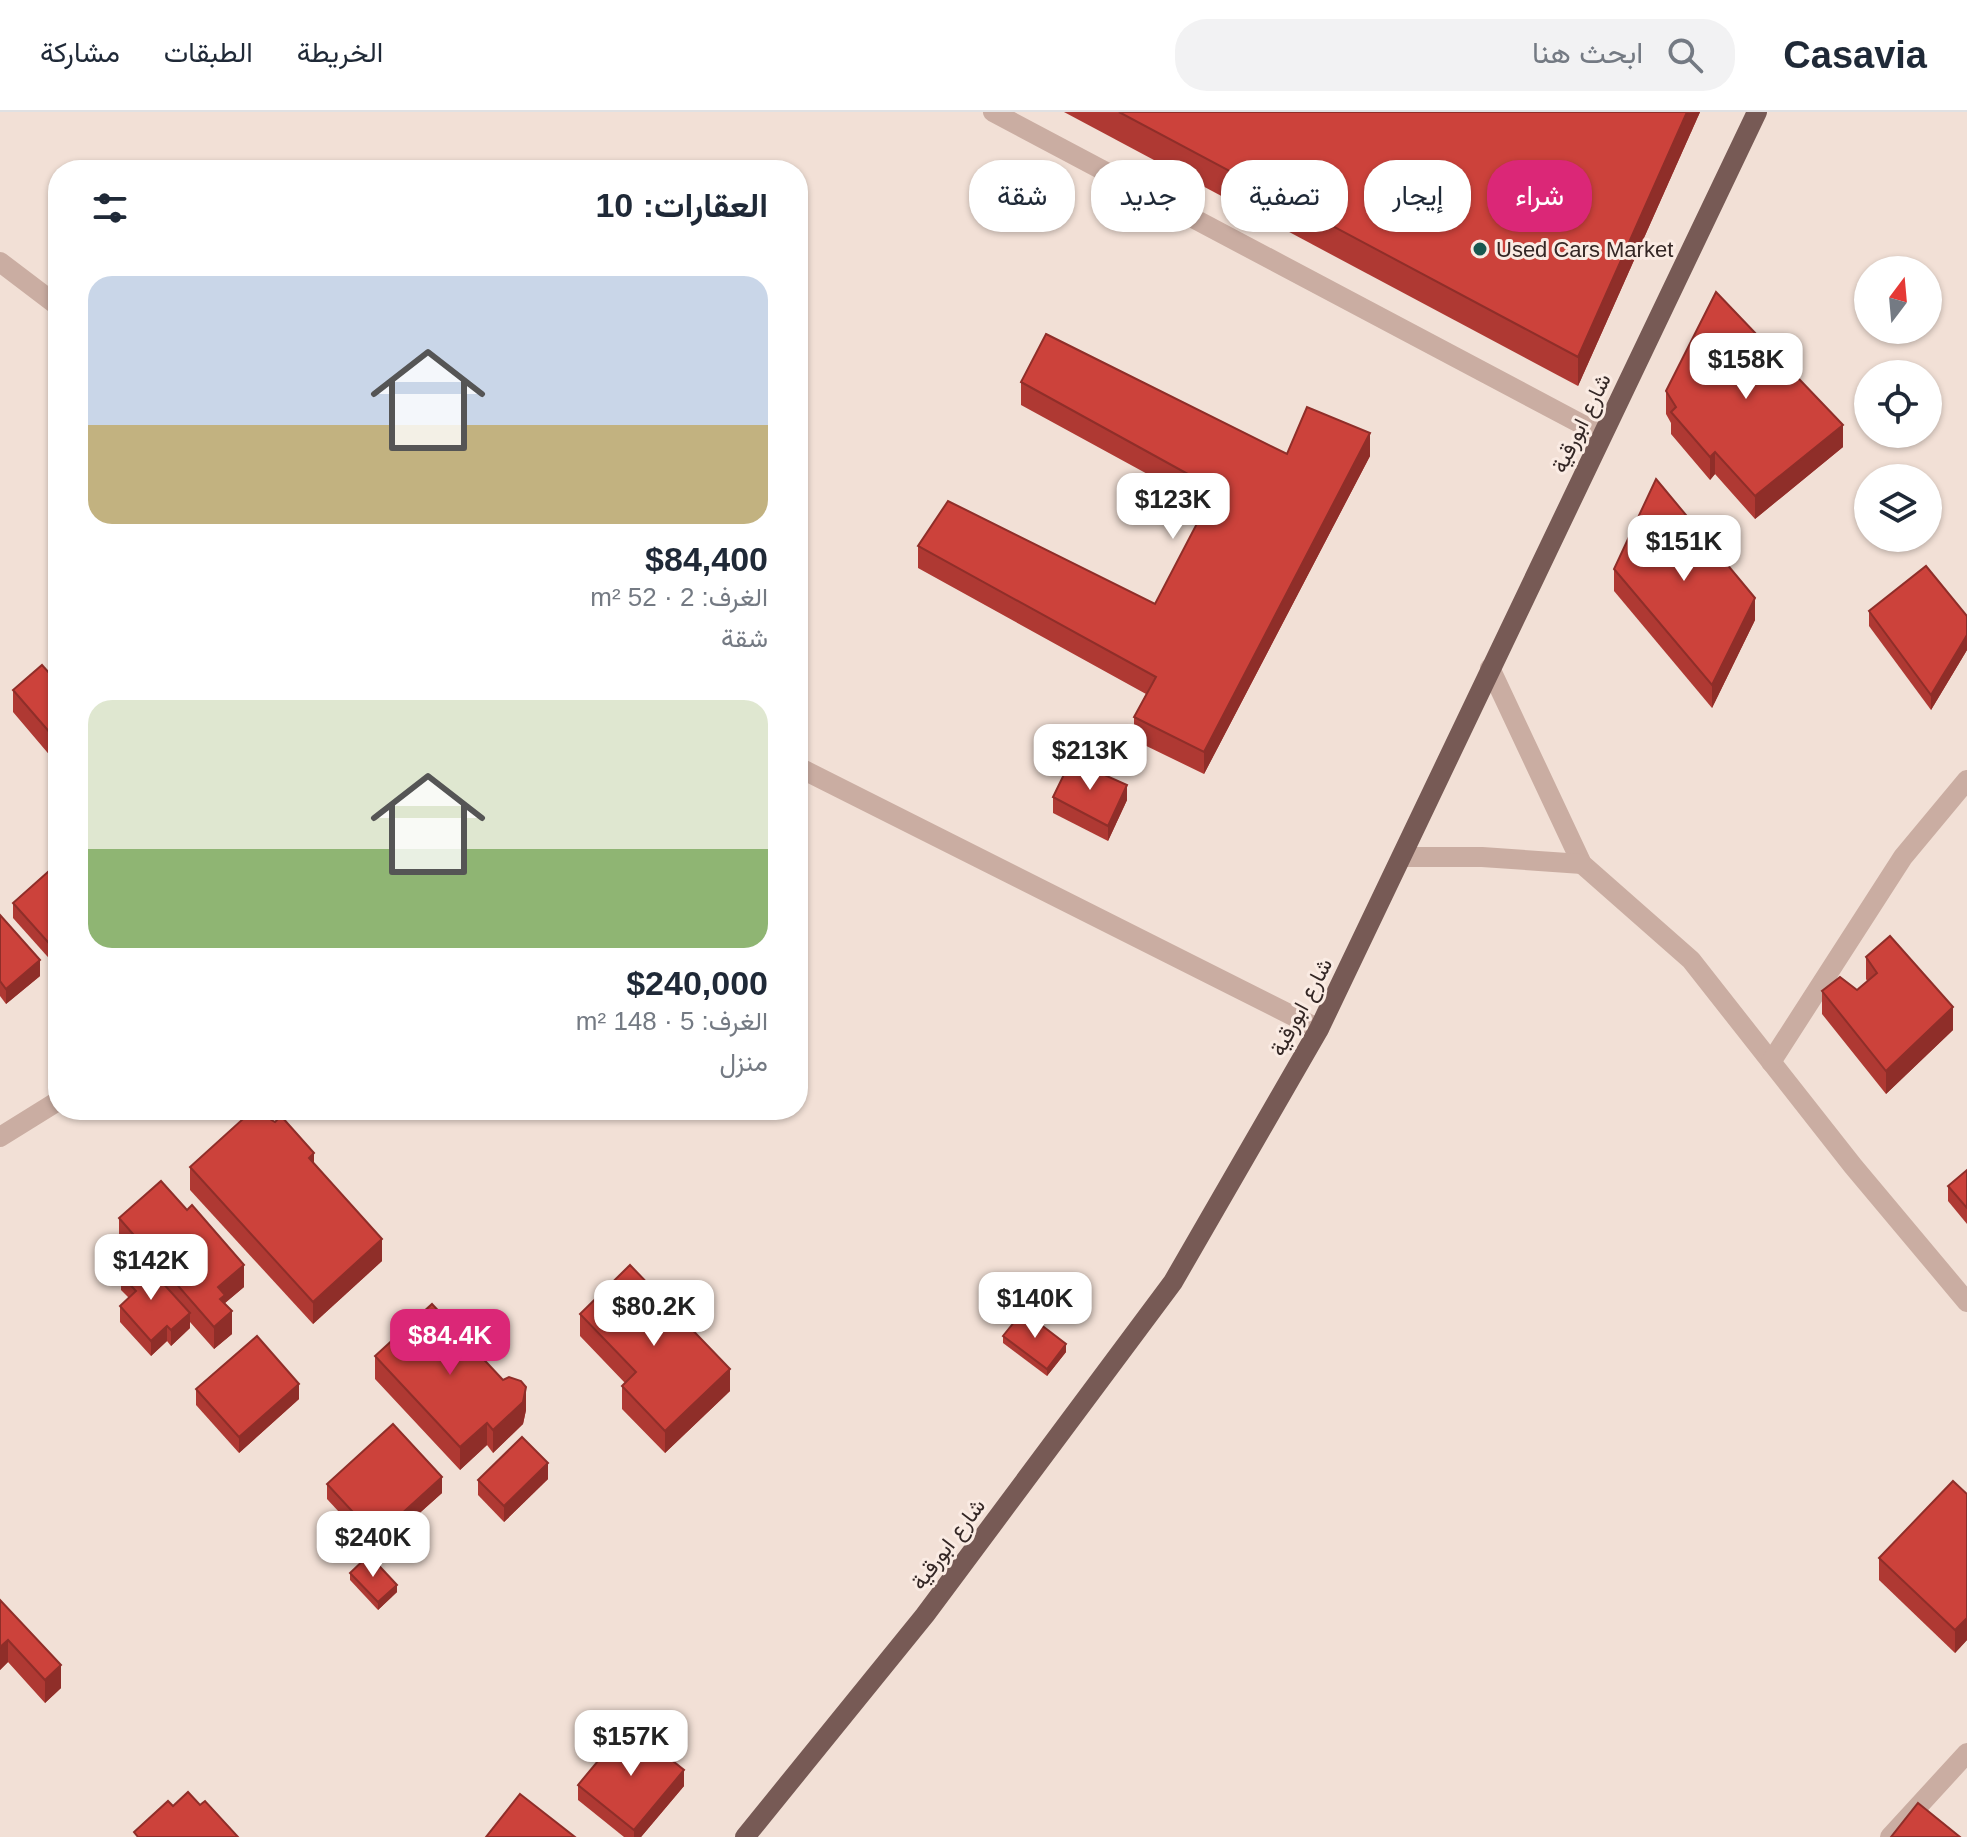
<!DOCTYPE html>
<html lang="ar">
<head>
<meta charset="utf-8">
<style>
  :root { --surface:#fff; --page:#f2f2f3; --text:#1f2937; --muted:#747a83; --line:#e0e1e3; --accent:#db2777 }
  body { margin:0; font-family:Arial,Vazirmatn,sans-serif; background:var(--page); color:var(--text); direction:rtl; height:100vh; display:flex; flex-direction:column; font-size:30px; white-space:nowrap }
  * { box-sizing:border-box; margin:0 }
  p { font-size:26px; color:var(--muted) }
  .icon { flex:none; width:44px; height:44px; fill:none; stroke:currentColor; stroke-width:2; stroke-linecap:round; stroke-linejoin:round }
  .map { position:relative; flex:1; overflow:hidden; direction:ltr }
  .details { position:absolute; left:48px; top:48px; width:760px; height:960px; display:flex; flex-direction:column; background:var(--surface); border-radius:32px; box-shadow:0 2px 6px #0004; direction:rtl }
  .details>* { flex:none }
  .top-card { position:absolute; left:832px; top:48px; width:760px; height:72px; direction:rtl; display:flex; gap:16px }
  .needle { width:52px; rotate:16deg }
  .buttons { position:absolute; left:1854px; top:144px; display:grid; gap:16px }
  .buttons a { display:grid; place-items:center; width:88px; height:88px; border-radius:50%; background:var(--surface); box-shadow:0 2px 6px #0004; font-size:40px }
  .price { position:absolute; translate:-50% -68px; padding:0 18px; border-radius:16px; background:#fff; color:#222; font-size:26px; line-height:52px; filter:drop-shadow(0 2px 4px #0008) }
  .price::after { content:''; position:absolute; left:50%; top:48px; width:24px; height:18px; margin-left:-12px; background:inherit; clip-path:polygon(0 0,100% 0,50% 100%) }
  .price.selected { background:var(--accent); color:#fff }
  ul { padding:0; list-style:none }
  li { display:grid; align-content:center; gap:16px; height:424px; padding:0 40px }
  li span { display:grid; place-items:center; height:248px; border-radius:24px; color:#555 }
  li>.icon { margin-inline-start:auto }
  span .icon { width:144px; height:144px; fill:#fffc; stroke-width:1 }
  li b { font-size:34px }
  h2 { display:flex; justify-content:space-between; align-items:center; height:96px; padding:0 40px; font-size:34px }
  .pill { padding:0 28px; border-radius:32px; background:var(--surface); box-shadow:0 2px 6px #0004; font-size:28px; line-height:72px }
  .pill.selected { background:var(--accent); color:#fff }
  header { display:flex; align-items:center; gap:48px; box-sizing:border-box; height:112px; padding:0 40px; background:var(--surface); border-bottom:2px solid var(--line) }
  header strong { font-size:38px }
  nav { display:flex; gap:44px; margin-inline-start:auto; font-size:28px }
  .search { width:560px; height:72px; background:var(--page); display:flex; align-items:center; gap:20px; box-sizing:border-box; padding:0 28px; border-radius:32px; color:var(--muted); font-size:30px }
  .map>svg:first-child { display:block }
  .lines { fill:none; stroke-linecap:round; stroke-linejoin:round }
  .minor { stroke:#caada2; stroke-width:20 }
  .major { stroke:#775a55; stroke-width:20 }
  .wall { fill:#af3933 }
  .shaded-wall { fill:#8f2e29 }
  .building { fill:#cc423b; stroke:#8f2e29; stroke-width:2 }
  .poi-dot { fill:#19574f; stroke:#faebe3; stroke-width:3 }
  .labels { text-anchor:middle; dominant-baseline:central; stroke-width:6; stroke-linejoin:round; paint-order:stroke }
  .poi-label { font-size:22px; fill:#342725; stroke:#faebe3; text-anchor:start }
  .street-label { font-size:22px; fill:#342725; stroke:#faebe3 }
</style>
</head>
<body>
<header>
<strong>Casavia</strong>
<div class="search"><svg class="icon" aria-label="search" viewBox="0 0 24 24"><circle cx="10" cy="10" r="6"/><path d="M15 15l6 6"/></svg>ابحث هنا</div>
<nav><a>الخريطة</a><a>الطبقات</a><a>مشاركة</a></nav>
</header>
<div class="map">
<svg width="1967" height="1725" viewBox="0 0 1967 1725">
  <rect width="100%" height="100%" fill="#f2e0d6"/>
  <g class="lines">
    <!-- minor -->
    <g class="minor">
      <path d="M993,0L1602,323"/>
      <path d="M0,150L58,194"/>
      <path d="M1490,556L1582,752L1691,848L1853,1054L1967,1190"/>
      <path d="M798,655L1319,917"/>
      <path d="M1403,745H1482L1582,752"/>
      <path d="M1771,950L1903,745L1967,668"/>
      <path d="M0,1025L58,989"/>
      <path d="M1890,1725L1967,1641"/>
    </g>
    <!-- major -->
    <path class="major" d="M745,1725L925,1503L1173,1170L1319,917L1757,0"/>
  </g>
  <!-- wall -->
  <g class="wall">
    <path d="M1064,0H1700L1578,274Z"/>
    <path d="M1021,270L1287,342L1370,344L1204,662L1134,628V605L1146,582L918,456V434L1155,492L1206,394L1021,293Z"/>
    <path d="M1666,279L1843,335L1755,407L1715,362L1710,368L1671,322V311L1666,302Z"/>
    <path d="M1614,457L1755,508L1712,596L1614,479Z"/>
    <path d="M1869,499L1967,504V538L1931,598L1869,514Z"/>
    <path d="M58,556V653L13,600V578L50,562Z"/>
    <path d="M1053,685L1127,688L1108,729L1053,701Z"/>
    <path d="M58,751V851L55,853L13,806V791Z"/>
    <path d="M0,803L40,864L6,892L0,884Z"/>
    <path d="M1866,845L1953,918L1886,982L1822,902V879L1857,878L1867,869L1866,867Z"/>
    <path d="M314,1052L382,1149L313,1212L190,1078V1055Z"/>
    <path d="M1967,1058V1112L1948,1089V1074Z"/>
    <path d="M119,1106L244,1175L225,1191L232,1222L214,1237L190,1210V1216L171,1234L167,1229L151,1244L120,1210V1194L129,1186L121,1178V1163L137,1149L119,1129Z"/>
    <path d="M580,1202L730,1279L665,1341L622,1297V1274L625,1271L580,1224Z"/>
    <path d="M1003,1224L1066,1240L1047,1264L1003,1231Z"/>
    <path d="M375,1244L526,1298L523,1312L493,1341L487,1333L460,1358L375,1267Z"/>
    <path d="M196,1277L299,1287L239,1341L196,1293Z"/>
    <path d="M548,1367L504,1410L478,1383V1368Z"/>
    <path d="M327,1372L442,1381L376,1440L327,1387Z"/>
    <path d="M1967,1382V1528L1955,1541L1879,1468V1446Z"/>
    <path d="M350,1461L397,1480L378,1498L350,1468Z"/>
    <path d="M0,1488L61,1576L45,1591L8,1550L0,1558Z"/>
    <path d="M578,1673L684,1674L641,1725H624L578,1688Z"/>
  </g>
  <!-- shaded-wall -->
  <g class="shaded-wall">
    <path d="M1687,0H1700L1578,274V245Z"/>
    <path d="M1843,313V335L1755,407V384Z"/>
    <path d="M1370,321V344L1204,662V640Z"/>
    <path d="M1715,340V362L1710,368V345Z"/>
    <path d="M1755,486V508L1712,596V573Z"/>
    <path d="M1967,523V538L1931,598V583Z"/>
    <path d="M1127,673V688L1108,729V714Z"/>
    <path d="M58,836V851L55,853V838Z"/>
    <path d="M40,848V864L6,892V877Z"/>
    <path d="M1953,895V918L1886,982V959Z"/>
    <path d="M314,1041V1063L309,1046Z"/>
    <path d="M382,1127V1149L313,1212V1190Z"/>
    <path d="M244,1153V1175L225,1191V1205L232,1199V1222L214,1237V1215L218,1175Z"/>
    <path d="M190,1201V1216L171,1234V1218Z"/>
    <path d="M167,1214V1229L151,1244V1229Z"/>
    <path d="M1066,1232V1240L1047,1264V1257Z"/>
    <path d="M730,1257V1279L665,1341V1319Z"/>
    <path d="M299,1272V1287L239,1341V1325Z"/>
    <path d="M526,1275V1298L523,1312L493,1341V1318Z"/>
    <path d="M487,1311V1333L460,1358V1335Z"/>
    <path d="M548,1351V1367L504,1410V1394Z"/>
    <path d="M442,1365V1381L376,1440V1425Z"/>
    <path d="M397,1473V1480L378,1498V1490Z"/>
    <path d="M1967,1506V1528L1955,1541V1518Z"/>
    <path d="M8,1528V1550L0,1558V1535Z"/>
    <path d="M61,1553V1576L45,1591V1568Z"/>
    <path d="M684,1658V1674L641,1725H634V1718Z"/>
  </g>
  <!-- building -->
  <g class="building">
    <path d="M1119,0H1687L1578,245Z"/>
    <path d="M1716,180L1843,313L1755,384L1715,340L1710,345L1671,300L1676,295L1666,279Z"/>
    <path d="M1046,222L1287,342L1307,295L1370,321L1204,640L1134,605L1156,565L918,434L948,389L1155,492L1215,377L1021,270Z"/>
    <path d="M1656,367L1755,486L1712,573L1614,457Z"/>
    <path d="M1926,454L1967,504V523L1931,583L1869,499Z"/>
    <path d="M42,553L50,562L58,556V630L13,578Z"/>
    <path d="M1071,648L1127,673L1108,714L1053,685Z"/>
    <path d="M58,751V836L55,838L13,791Z"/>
    <path d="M0,803L40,848L6,877L0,869Z"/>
    <path d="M1890,824L1953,895L1886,959L1822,879L1840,865L1857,878L1877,861L1866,845Z"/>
    <path d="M258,1000L275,1010L281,1004L314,1041L309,1046L382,1127L313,1190L190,1055L244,1006Z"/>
    <path d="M1967,1058V1096L1948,1074Z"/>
    <path d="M161,1069L187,1098L192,1093L244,1153L218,1175L225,1183L220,1187L232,1199L214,1215L119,1106Z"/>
    <path d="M140,1146L190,1201L171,1218L167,1214L151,1229L120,1194L136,1179L121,1163Z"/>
    <path d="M630,1153L730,1257L665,1319L622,1274L636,1260L580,1202Z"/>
    <path d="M432,1192L503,1268L509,1265L521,1269L526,1275L523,1290L493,1318L487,1311L460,1335L375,1244Z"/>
    <path d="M1023,1199L1066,1232L1047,1257L1003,1224Z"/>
    <path d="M257,1224L299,1272L239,1325L196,1277Z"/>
    <path d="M393,1312L442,1365L376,1425L327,1372Z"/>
    <path d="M522,1325L548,1351L504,1394L478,1368Z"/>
    <path d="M1953,1369L1967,1382V1506L1955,1518L1879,1446Z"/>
    <path d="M369,1443L397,1473L378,1490L350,1461Z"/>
    <path d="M0,1488L61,1553L45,1568L8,1528L0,1535Z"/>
    <path d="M628,1613L684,1658L634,1718L578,1673Z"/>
    <path d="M188,1680L200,1693L205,1689L238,1725H138L134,1720L168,1689L173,1694Z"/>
    <path d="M520,1682L575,1725H486Z"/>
    <path d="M1918,1691L1960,1725H1891Z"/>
  </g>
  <!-- markers -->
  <circle class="poi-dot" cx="1480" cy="137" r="8"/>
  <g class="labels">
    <!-- poi labels -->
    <g class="poi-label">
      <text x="1496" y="137">Used Cars Market</text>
    </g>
    <!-- street labels -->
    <g class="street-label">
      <text transform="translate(1581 311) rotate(-64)">شارع ابورقية</text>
      <text transform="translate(1301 895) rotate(-62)">شارع ابورقية</text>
      <text transform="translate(948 1432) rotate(-53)">شارع ابورقية</text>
    </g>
  </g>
</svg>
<div class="buttons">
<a><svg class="needle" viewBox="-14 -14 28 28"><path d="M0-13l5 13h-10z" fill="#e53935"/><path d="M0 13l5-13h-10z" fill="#747a83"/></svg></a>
<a><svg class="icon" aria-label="locate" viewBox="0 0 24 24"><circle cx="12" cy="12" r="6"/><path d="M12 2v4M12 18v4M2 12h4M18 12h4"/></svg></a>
<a><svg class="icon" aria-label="layers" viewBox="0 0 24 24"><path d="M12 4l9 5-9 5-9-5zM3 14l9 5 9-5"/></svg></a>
</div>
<b class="price" style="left:1746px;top:289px">$158K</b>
<b class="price" style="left:1173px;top:429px">$123K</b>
<b class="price" style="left:1684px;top:471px">$151K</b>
<b class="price" style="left:1090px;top:680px">$213K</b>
<b class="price" style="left:151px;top:1190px">$142K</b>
<b class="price" style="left:1035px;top:1228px">$140K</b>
<b class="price" style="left:654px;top:1236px">$80.2K</b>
<b class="price selected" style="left:450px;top:1265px">$84.4K</b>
<b class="price" style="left:373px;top:1467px">$240K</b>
<b class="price" style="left:631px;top:1666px">$157K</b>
<div class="top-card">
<a class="pill selected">شراء</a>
<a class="pill">إيجار</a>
<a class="pill">تصفية</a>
<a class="pill">جديد</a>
<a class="pill">شقة</a>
</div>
<section class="details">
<h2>العقارات: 10<svg class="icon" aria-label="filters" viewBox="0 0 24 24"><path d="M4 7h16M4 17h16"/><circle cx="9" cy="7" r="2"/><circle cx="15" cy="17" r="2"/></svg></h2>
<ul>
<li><span style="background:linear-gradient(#c9d6e8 60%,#c2b280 0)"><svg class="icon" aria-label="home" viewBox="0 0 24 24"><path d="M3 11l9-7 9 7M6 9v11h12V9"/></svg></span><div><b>$84,400</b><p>الغرف: 2 · 52 m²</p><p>شقة</p></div></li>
<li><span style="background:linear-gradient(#dfe7d0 60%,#8fb573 0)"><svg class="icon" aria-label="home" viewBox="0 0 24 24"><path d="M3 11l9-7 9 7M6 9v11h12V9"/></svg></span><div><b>$240,000</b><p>الغرف: 5 · 148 m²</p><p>منزل</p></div></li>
</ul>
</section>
</div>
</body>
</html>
